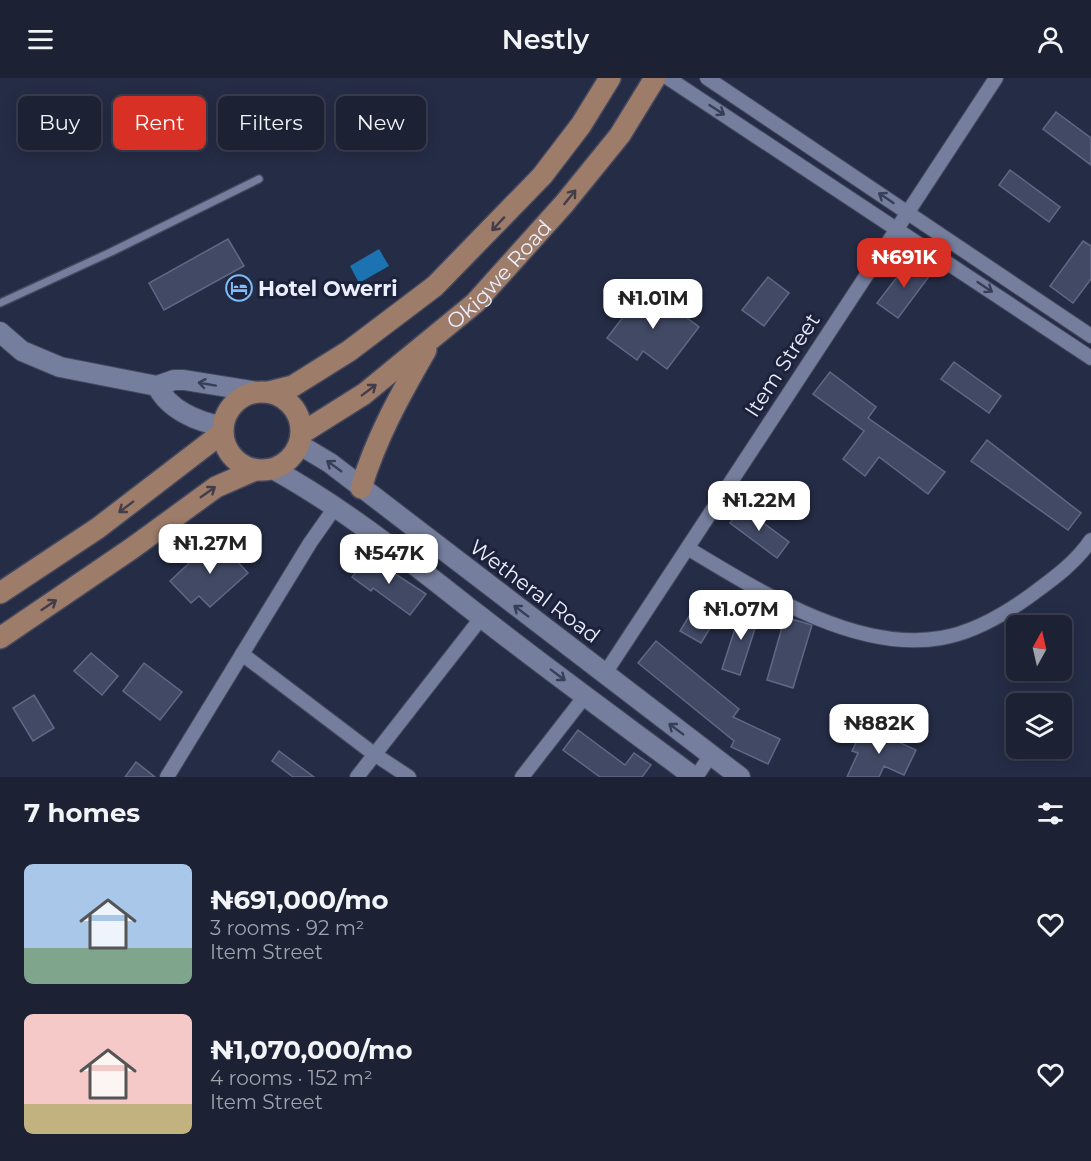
<!DOCTYPE html>
<html lang="en">
<head>
<meta charset="utf-8">
<style>
  :root { --surface:#1c2134; --page:#25293c; --text:#f1f3f6; --muted:#a0a3ac; --line:#3a3e4f; --accent:#d93025 }
  body { margin:0; font-family:Montserrat,sans-serif; background:var(--page); color:var(--text); height:100vh; display:flex; flex-direction:column; font-size:22px; white-space:nowrap }
  * { box-sizing:border-box; margin:0 }
  p { font-size:20px; color:var(--muted) }
  .icon { flex:none; width:33px; height:33px; fill:none; stroke:currentColor; stroke-width:2; stroke-linecap:round; stroke-linejoin:round }
  .map { position:relative; height:699px; overflow:hidden }
  .drawer { display:flex; flex-direction:column; background:var(--surface); flex:1 }
  .drawer>* { flex:none }
  .top-card { position:absolute; left:18px; top:18px; width:600px; height:54px; display:flex; gap:12px }
  .needle { width:39px; rotate:8deg }
  .controls { position:absolute; left:1006px; top:537px; display:grid; gap:12px }
  .controls a { display:grid; place-items:center; width:66px; height:66px; border-radius:9px; background:var(--surface); box-shadow:0 3px 15px #0003,0 0 0 2px var(--line); font-size:30px }
  .price { position:absolute; translate:-50% -51px; padding:0 14px; border-radius:12px; background:#fff; color:#222; font-size:20px; line-height:39px; filter:drop-shadow(0 2px 3px #0008) }
  .price::after { content:''; position:absolute; left:50%; top:36px; width:18px; height:14px; margin-left:-9px; background:inherit; clip-path:polygon(0 0,100% 0,50% 100%) }
  .price.current { background:var(--accent); color:#fff }
  ul { padding:0; list-style:none }
  li { display:flex; align-items:center; gap:18px; height:150px; padding:0 24px }
  li span { display:grid; place-items:center; flex:none; width:168px; height:120px; border-radius:9px; color:#555 }
  li>.icon { margin-inline-start:auto }
  span .icon { width:72px; height:72px; fill:#fffc; stroke-width:1 }
  li b { font-size:26px }
  h2 { display:flex; justify-content:space-between; align-items:center; height:72px; padding:0 24px; font-size:26px }
  .pill { padding:0 21px; border-radius:9px; background:var(--surface); box-shadow:0 3px 15px #0003,0 0 0 2px var(--line); font-size:21px; line-height:54px }
  .pill.current { background:var(--accent); color:#fff }
  header { display:flex; justify-content:space-between; align-items:center; height:78px; padding:0 24px; background:var(--surface); font-size:27px; font-weight:600 }
  .map>svg:first-child { display:block }
  .water { fill:#1b73b2 }
  .building { fill:#414965; stroke:#606886; stroke-width:1.5 }
  .lines { fill:none; stroke-linecap:round; stroke-linejoin:round }
  .lane-casing { stroke:#44485e; stroke-width:10 }
  .street-casing { stroke:#44485e; stroke-width:16 }
  .secondary-casing { stroke:#44485e; stroke-width:22 }
  .primary-casing { stroke:#44485e; stroke-width:24 }
  .lane { stroke:#757e9d; stroke-width:7 }
  .street { stroke:#757e9d; stroke-width:14 }
  .secondary { stroke:#757e9d; stroke-width:20 }
  .primary { stroke:#9d7c69; stroke-width:21 }
  .oneway { stroke:#373e58 }
  .oneway2 { stroke:#433d49 }
  .labels { text-anchor:middle; dominant-baseline:central; stroke-width:6; stroke-linejoin:round; paint-order:stroke }
  .street-label { font-size:21px; fill:#eaeefd; stroke:#1c223b }
  .poi-label { font-size:21px; font-weight:bold; fill:#eaeefd; stroke:#1c223b; text-anchor:start }
</style>
</head>
<body>
<header><svg class="icon" aria-label="menu" viewBox="0 0 24 24"><path d="M4 6h16M4 12h16M4 18h16"/></svg>Nestly<svg class="icon" aria-label="person" viewBox="0 0 24 24"><circle cx="12" cy="8" r="4"/><path d="M4 21q1-7 8-7t8 7"/></svg></header>
<div class="map">
<svg width="1091" height="699" viewBox="0 0 1091 699">
  <rect width="100%" height="100%" fill="#252c46"/>
  <!-- water -->
  <path class="water" d="M379,171L389,188L359,205L350,188Z"/>
  <!-- building -->
  <g class="building">
    <path d="M1056,34L1091,60V87L1043,51Z"/>
    <path d="M1010,92L1060,129L1049,144L999,107Z"/>
    <path d="M228,161L244,188L164,232L149,205Z"/>
    <path d="M1083,163L1091,168V201L1073,225L1050,208Z"/>
    <path d="M910,182L930,197L898,240L877,225Z"/>
    <path d="M768,199L789,215L764,248L742,232Z"/>
    <path d="M646,209L699,249L667,291L643,273L637,282L607,260Z"/>
    <path d="M954,284L1001,318L989,335L941,301Z"/>
    <path d="M830,294L876,329L868,340L945,394L928,416L879,379L865,398L843,381L864,353L813,316Z"/>
    <path d="M987,362L1081,435L1068,452L971,383Z"/>
    <path d="M742,429L789,464L777,480L730,445Z"/>
    <path d="M216,460L248,495L210,529L199,518L191,525L170,503Z"/>
    <path d="M368,478L426,516L410,537L373,510L371,513L352,499Z"/>
    <path d="M699,522L720,534L701,565L680,553Z"/>
    <path d="M742,529L760,535L740,597L722,591Z"/>
    <path d="M785,539L812,547L793,610L767,602Z"/>
    <path d="M656,563L739,631L733,639L780,661L768,686L731,669L734,663L638,585Z"/>
    <path d="M91,575L118,598L102,617L74,593Z"/>
    <path d="M144,585L182,614L160,642L123,613Z"/>
    <path d="M34,617L54,650L33,663L13,630Z"/>
    <path d="M864,648L916,672L904,697L884,688L879,699H847L858,675L852,673Z"/>
    <path d="M578,652L625,687L634,675L651,687L642,699H600L563,672Z"/>
    <path d="M279,673L314,699H293L272,683Z"/>
    <path d="M136,684L155,699H125Z"/>
  </g>
  <g class="lines">
    <!-- lane casing -->
    <g class="lane-casing">
      <path id="lane" d="M0,225L111,174L259,101"/>
    </g>
    <!-- street casing -->
    <g class="street-casing">
      <g id="street">
        <path d="M668,0L1091,280"/>
        <path d="M707,0L1091,258"/>
        <path d="M689,471C759,513 856,575 941,560C971,555 1003,537 1027,520C1050,503 1075,486 1091,462"/>
        <path d="M242,576L374,676L409,699"/>
        <path d="M604,597L996,0"/>
        <path d="M167,699L310,465L336,428"/>
        <path d="M357,699L482,539"/>
        <path d="M522,699L585,618"/>
        <path d="M696,699L711,677"/>
      </g>
    </g>
    <!-- secondary casing -->
    <g class="secondary-casing">
      <g id="secondary">
        <path d="M0,254L22,273L60,289L157,308L174,302H184L258,314"/>
        <path d="M157,308C168,331 197,344 222,348"/>
        <path d="M300,367L330,385L740,699"/>
        <path d="M273,391C349,433 413,486 481,539C551,594 623,646 694,699"/>
      </g>
    </g>
    <!-- primary casing -->
    <g class="primary-casing">
      <g id="primary">
        <circle cx="262" cy="353" r="39"/>
        <path d="M269,314L293,308L349,273L435,208L542,98L581,47L610,0"/>
        <path id="s1" d="M302,355L364,316L475,225L564,126L620,57L655,0"/>
        <path d="M361,410C376,360 400,317 426,272"/>
        <path d="M0,515L98,450L222,355"/>
        <path d="M0,560L131,471L216,409L255,392"/>
      </g>
    </g>
    <!-- lane -->
    <use href="#lane" class="lane"/>
    <!-- street -->
    <use href="#street" class="street"/>
    <!-- secondary -->
    <use href="#secondary" class="secondary"/>
    <!-- primary -->
    <use href="#primary" class="primary"/>
  </g>
  <!-- one-way arrows -->
  <defs><path id="oneway-shaft" d="M-6 0H5M1.5-3L5.5 0L1.5 3" fill="none" stroke-width="1.6" stroke-linecap="round" stroke-linejoin="round" transform="scale(1.5)"/></defs>
  <g class="oneway">
    <use href="#oneway-shaft" transform="translate(717 32) rotate(33)"/>
    <use href="#oneway-shaft" transform="translate(886 120) rotate(-146)"/>
    <use href="#oneway-shaft" transform="translate(985 209) rotate(34)"/>
    <use href="#oneway-shaft" transform="translate(207 306) rotate(-170)"/>
    <use href="#oneway-shaft" transform="translate(334 388) rotate(-144)"/>
    <use href="#oneway-shaft" transform="translate(521 533) rotate(-143)"/>
    <use href="#oneway-shaft" transform="translate(558 597) rotate(37)"/>
    <use href="#oneway-shaft" transform="translate(676 651) rotate(-143)"/>
  </g>
  <g class="oneway2">
    <use href="#oneway-shaft" transform="translate(570 119) rotate(-51)"/>
    <use href="#oneway-shaft" transform="translate(498 146) rotate(133)"/>
    <use href="#oneway-shaft" transform="translate(369 312) rotate(-37)"/>
    <use href="#oneway-shaft" transform="translate(208 414) rotate(-35)"/>
    <use href="#oneway-shaft" transform="translate(126 429) rotate(143)"/>
    <use href="#oneway-shaft" transform="translate(49 527) rotate(-34)"/>
  </g>
  <!-- icons -->
  <defs>
    <g id="hotel-ring" transform="scale(1.35)"><circle r="9.5" fill="#1c223b" stroke="#7fbdf9" stroke-width="1.5"/><path d="M-6-4.5h1.5V1H6V5H4.5V3h-9V5H-6ZM-4 0a1.8 1.8 0 1 1 3.6 0ZM.5 0V-2.5h3Q6-2.5 6 0Z" fill="#7fbdf9"/></g>
  </defs>
  <g fill-rule="evenodd">
    <use href="#hotel-ring" x="239" y="210"/>
  </g>
  <g class="labels">
    <!-- street labels -->
    <g class="street-label">
      <text stroke="none"><textPath href="#s1" startOffset="254">Okigwe Road</textPath></text>
      <text transform="translate(782 287) rotate(-57)">Item Street</text>
      <text transform="translate(535 513) rotate(37)">Wetheral Road</text>
    </g>
    <!-- poi labels -->
    <g class="poi-label">
      <text x="258" y="210">Hotel Owerri</text>
    </g>
  </g>
</svg>
<div class="controls">
<a><svg class="needle" viewBox="-14 -14 28 28"><path d="M0-13l5 13h-10z" fill="#e53935"/><path d="M0 13l5-13h-10z" fill="#a0a3ac"/></svg></a>
<a><svg class="icon" aria-label="layers" viewBox="0 0 24 24"><path d="M12 4l9 5-9 5-9-5zM3 14l9 5 9-5"/></svg></a>
</div>
<b class="price current" style="left:904px;top:211px">₦691K</b>
<b class="price" style="left:653px;top:252px">₦1.01M</b>
<b class="price" style="left:759px;top:454px">₦1.22M</b>
<b class="price" style="left:210px;top:497px">₦1.27M</b>
<b class="price" style="left:389px;top:507px">₦547K</b>
<b class="price" style="left:741px;top:563px">₦1.07M</b>
<b class="price" style="left:879px;top:677px">₦882K</b>
<div class="top-card">
<a class="pill">Buy</a>
<a class="pill current">Rent</a>
<a class="pill">Filters</a>
<a class="pill">New</a>
</div>
</div>
<section class="drawer">
<h2>7 homes<svg class="icon" aria-label="filters" viewBox="0 0 24 24"><path d="M4 7h16M4 17h16"/><circle cx="9" cy="7" r="2"/><circle cx="15" cy="17" r="2"/></svg></h2>
<ul>
<li><span style="background:linear-gradient(#a9c7e8 70%,#7fa58c 0)"><svg class="icon" aria-label="home" viewBox="0 0 24 24"><path d="M3 11l9-7 9 7M6 9v11h12V9"/></svg></span><div><b>₦691,000/mo</b><p>3 rooms · 92 m²</p><p>Item Street</p></div><svg class="icon" aria-label="heart" viewBox="0 0 24 24"><path d="M12 20l-8-8c-3-5 5-10 8-4 3-6 11-1 8 4z"/></svg></li>
<li><span style="background:linear-gradient(#f6c9c9 75%,#c2b280 0)"><svg class="icon" aria-label="home" viewBox="0 0 24 24"><path d="M3 11l9-7 9 7M6 9v11h12V9"/></svg></span><div><b>₦1,070,000/mo</b><p>4 rooms · 152 m²</p><p>Item Street</p></div><svg class="icon" aria-label="heart" viewBox="0 0 24 24"><path d="M12 20l-8-8c-3-5 5-10 8-4 3-6 11-1 8 4z"/></svg></li>
</ul>
</section>
</body>
</html>
